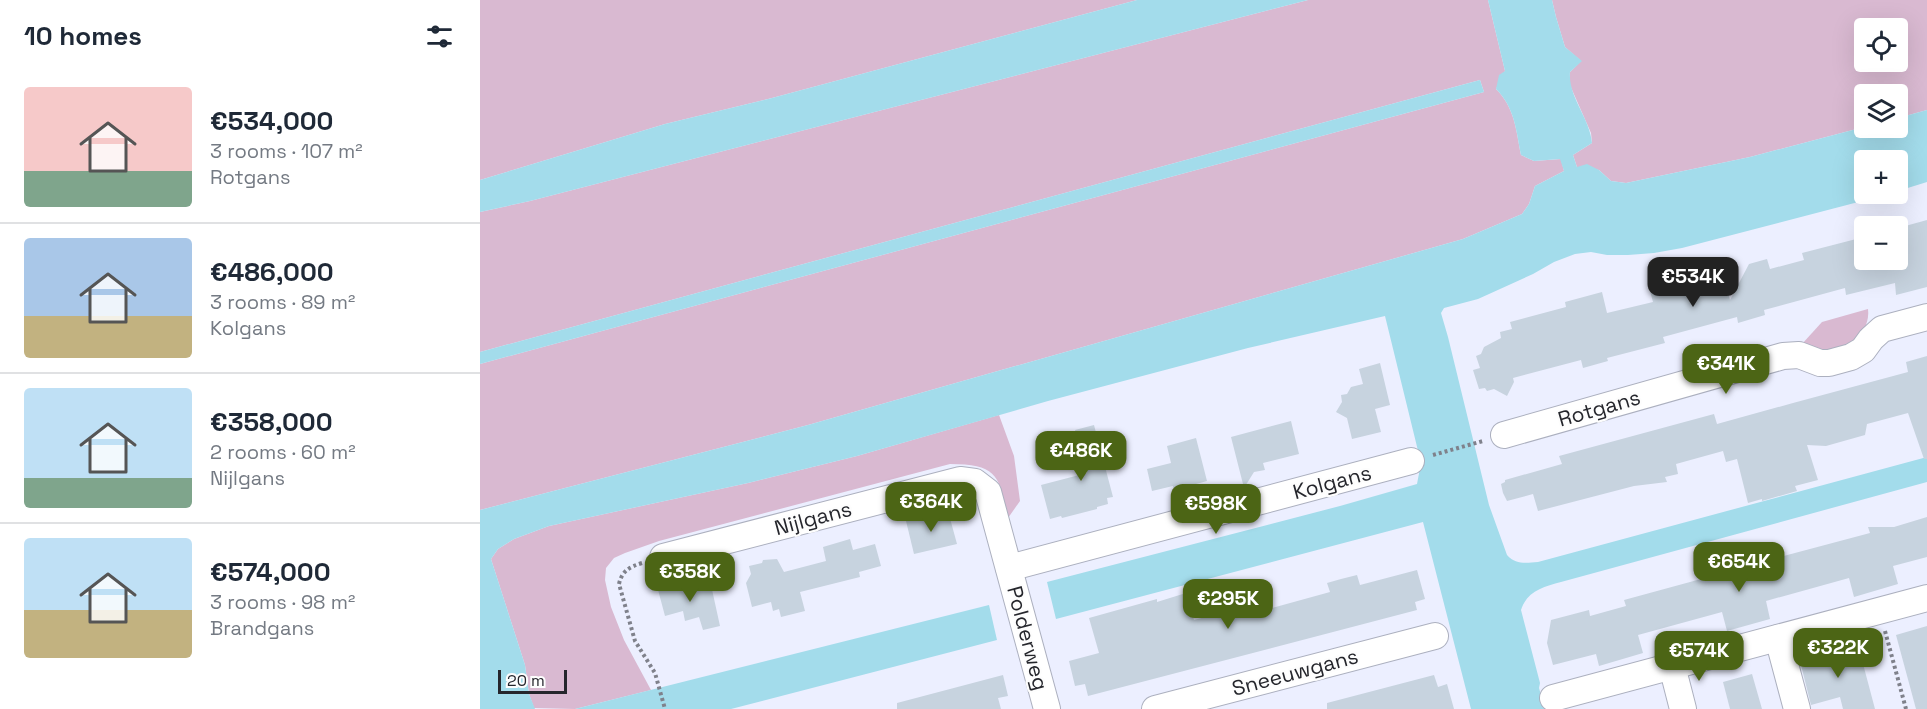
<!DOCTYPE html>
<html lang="en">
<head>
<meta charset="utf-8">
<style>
  :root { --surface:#fff; --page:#f6f6f7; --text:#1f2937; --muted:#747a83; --line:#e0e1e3; --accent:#4c6515 }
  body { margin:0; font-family:"Space Grotesk",sans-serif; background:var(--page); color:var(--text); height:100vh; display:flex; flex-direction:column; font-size:22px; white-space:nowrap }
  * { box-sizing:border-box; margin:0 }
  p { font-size:20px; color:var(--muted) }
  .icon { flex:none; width:33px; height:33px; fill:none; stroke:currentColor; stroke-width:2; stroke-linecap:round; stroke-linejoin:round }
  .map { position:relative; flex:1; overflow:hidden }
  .panel { display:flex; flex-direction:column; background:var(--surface); width:480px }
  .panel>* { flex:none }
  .buttons { position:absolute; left:1374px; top:18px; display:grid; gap:12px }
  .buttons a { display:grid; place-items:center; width:54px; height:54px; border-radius:6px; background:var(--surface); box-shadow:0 6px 24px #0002; font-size:30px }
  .scale { position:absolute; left:18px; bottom:15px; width:69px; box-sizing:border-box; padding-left:6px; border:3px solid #25262c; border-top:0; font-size:16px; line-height:21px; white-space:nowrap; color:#25262c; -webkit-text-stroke:4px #fdfdfd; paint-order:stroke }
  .price { position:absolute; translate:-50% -51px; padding:0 14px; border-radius:12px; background:var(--accent); color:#fff; font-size:20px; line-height:39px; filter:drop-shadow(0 2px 3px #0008) }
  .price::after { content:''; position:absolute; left:50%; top:36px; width:18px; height:14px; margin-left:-9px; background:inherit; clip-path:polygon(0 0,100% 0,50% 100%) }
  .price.on { background:#222; color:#fff }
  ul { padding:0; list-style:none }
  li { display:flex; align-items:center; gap:18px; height:150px; padding:0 24px }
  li+li { border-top:2px solid var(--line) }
  li span { display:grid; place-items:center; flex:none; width:168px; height:120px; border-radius:6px; color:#555 }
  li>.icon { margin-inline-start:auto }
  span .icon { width:72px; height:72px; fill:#fffc; stroke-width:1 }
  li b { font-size:26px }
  h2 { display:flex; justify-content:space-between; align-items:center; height:72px; padding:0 24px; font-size:26px }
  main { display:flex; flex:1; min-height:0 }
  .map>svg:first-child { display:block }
  .green { fill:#d9b9d1; fill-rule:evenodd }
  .water { fill:#a3dceb }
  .building { fill:#c7d3df }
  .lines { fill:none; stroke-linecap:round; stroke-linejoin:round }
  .street-casing { stroke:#acb0bf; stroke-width:28 }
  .path { stroke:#7f818b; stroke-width:4; stroke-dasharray:3 3; stroke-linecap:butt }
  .street { stroke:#fff; stroke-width:26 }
  .labels { text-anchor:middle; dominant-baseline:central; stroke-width:4.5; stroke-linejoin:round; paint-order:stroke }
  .street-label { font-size:21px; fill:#25262c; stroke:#fdfdfd }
</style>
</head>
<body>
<main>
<section class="panel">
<h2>10 homes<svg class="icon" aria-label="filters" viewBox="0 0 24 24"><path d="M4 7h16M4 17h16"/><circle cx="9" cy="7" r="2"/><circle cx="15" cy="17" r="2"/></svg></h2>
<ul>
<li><span style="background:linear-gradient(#f6c9c9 70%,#7fa58c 0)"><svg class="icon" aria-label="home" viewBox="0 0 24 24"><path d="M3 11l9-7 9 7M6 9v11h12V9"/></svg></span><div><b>€534,000</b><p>3 rooms · 107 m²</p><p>Rotgans</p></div></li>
<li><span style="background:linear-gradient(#a9c7e8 65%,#c2b280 0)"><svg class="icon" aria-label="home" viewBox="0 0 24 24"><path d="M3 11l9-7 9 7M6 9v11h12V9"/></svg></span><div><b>€486,000</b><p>3 rooms · 89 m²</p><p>Kolgans</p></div></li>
<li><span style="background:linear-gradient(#bfe0f5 75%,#7fa58c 0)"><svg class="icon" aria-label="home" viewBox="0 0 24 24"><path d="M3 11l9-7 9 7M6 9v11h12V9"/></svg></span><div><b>€358,000</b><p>2 rooms · 60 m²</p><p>Nijlgans</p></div></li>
<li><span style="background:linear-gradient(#bfe0f5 60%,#c2b280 0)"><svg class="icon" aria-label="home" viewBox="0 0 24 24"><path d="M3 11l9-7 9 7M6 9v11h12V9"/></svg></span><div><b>€574,000</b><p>3 rooms · 98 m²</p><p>Brandgans</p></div></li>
</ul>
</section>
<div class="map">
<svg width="1447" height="709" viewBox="0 0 1447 709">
  <rect width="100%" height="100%" fill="#ecefff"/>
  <!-- green -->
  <g class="green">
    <path d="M0,0H657L292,98L185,124L0,180Z"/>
    <path d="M828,0H1008L1025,71L1016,89C1035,108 1036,130 1041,155L1054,161L1081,159L1084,171L1055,186L1049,204L1042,214L983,239L328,425L0,510V364L1004,92L1000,80L0,352V212L50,201Z"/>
    <path d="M1072,0H1447V110L1418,118V94H1384V127L1270,157L1146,183L1131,181L1119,170L1097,167L1093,155L1112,143L1111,133L1089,83L1090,72L1101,61L1085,47L1076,17ZM1384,28H1418V62H1384Z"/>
    <path d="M1388,309C1391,334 1365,354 1340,351C1334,350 1328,347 1322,344L1342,322Z"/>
    <path d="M519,415L534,456L540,501L528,518C519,476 518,464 470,464L179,541L145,553L134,558L126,568L125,580L131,607L144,640L171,690L95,709L54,708L49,694L45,665L11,559L18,549L34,539L69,526L268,483L377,456Z"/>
  </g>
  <!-- water -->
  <g class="water">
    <path d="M657,0H828L50,201L0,212V180L185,124L292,98Z"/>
    <path d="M1008,0H1072L1076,17L1085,47L1102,61L1090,72C1088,97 1110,118 1112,143L1093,155L1097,167L1107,164L1119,170L1131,181L1146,183L1270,157L1384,127L1418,128V118L1447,110V182L1418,191V160H1384V194H1409L1202,248L1174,253L1148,255H1127L1111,252L1095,254L1074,262L1053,274L998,299L964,308L961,313L968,337L1009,505L1027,555C1036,565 1046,563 1058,562L1447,457V482L1081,582C1063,587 1047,591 1041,610L1060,683L1059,688L1065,709H991L943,522L576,619L567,582L860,506L937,484L941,463L905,316L768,348L568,401L377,456L268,483L69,526L34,539L18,549L11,559L45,665L49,694L55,709H0V510L328,425L983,239L1042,214L1049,204L1055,186L1084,171L1080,159L1054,161L1041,155C1036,130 1035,108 1016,89L1019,75L1025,71Z"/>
    <path d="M1000,80L1004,92L0,364V352Z"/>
    <path d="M509,605L517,640L251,709H95Z"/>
  </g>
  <!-- building -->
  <g class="building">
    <path d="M1447,220V287L1416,295L1415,283L1366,295L1365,288L1284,310L1285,315L1258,323L1257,317L1183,337L1185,343L1127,358L1128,361L1103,368L1101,360L1033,378L1034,382L1027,396L1014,389L1007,391L1005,388L999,389L993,370L1000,368L996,356L1001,354L1004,347L1021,338L1020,332L1032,329L1030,322L1086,307L1085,302L1122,292L1127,313L1173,302L1170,291L1242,271L1250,300L1269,264L1287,259L1290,269L1324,260L1322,253L1384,237V260H1418V228Z"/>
    <path d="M1447,356V459H1444L1428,413L1387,424L1385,435L1346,446L1327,445L1338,480L1315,486L1317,491L1282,501V499L1268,503L1257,459L1246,462L1243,451L1196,464L1198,474L1185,477L1187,482L1154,486L1058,511L1053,494L1027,501L1023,493L1021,484L1025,482V480L1082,464L1079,456L1234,414L1237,424L1313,403L1428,372L1426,362Z"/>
    <path d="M900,363L910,405L895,409L901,432L872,439L867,418L856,412L862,402L861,395L867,394L871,387L883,384L879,369Z"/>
    <path d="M811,421L819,454L783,463L785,470L774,472L764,488L751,437Z"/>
    <path d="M614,425L633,497L627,498L628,504L617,507V509L582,518L581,516L570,519L561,485L607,473L595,430Z"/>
    <path d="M716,438L727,481L694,490L693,486L672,491L667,469L691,463L687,446Z"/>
    <path d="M468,511L477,544L434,554L426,521Z"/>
    <path d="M1447,517V557L1413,566L1418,584L1374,597L1369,578L1286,601L1290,619L1247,631L1242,612L1158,635L1163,653L1119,666L1116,654L1073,665L1067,643L1071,620L1109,610L1110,616L1146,606L1144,600L1254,570L1253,568L1289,558V560L1390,533L1388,527H1414Z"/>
    <path d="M370,539L373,550L395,544L401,566L379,572L380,577L320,592L325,611L301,617L299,609L293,611L291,602L272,607L266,583L271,574L269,566L282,563L283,560L297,559L304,572L346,561L343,547Z"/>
    <path d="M937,570L945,599L935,602L937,610L608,696L605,684L595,686L589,661L619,653L609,618L677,599V602L706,593L714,620L790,600L792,608L850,592L847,583L861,579L877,575L880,585Z"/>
    <path d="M204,579L207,591L231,585L240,626L223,630L219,617L205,621L203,611L185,616L177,586Z"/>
    <path d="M1447,626V709H1436L1416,635Z"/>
    <path d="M1378,645L1395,709H1363L1360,697L1331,705L1320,661Z"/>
    <path d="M1272,674L1282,709H1250L1243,682Z"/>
    <path d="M523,675L528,696L518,698L521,709H417V703Z"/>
    <path d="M954,675L958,687L967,684L974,709H847V703Z"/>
  </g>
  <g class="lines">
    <!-- street casing -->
    <g class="street-casing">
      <g id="street">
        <path d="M1024,435L1303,356L1319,355L1340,363H1349L1371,357L1383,350L1391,339L1402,329L1447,317"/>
        <path d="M183,557L480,480L495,482L508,492L567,709"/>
        <path d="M529,568L931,461"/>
        <path d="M1298,638L1317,709"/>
        <path d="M1192,666L1203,709"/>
        <path d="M1073,698L1447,598"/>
        <path d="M675,709L955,636"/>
      </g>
    </g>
    <!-- path -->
    <g class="path">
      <path d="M953,455L1003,441"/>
      <path d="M162,563C149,567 142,571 139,584L155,641L175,673L185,709"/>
      <path d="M1405,631L1426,709"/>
    </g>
    <!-- street -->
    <use href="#street" class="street"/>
  </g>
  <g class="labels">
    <!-- street labels -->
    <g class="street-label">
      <text transform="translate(1119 408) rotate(-16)">Rotgans</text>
      <text transform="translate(852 482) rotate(-15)">Kolgans</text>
      <text transform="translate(333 518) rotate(-15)">Nijlgans</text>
      <text transform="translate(548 638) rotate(75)">Polderweg</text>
      <text transform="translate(815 672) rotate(-15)">Sneeuwgans</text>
    </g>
  </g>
</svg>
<div class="buttons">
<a><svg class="icon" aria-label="locate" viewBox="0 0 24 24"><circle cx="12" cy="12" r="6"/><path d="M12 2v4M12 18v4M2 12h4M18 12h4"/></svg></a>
<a><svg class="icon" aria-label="layers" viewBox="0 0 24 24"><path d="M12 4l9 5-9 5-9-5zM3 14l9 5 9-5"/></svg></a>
<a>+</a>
<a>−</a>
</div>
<div class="scale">20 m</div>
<b class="price on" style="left:1213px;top:308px">€534K</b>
<b class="price" style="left:1246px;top:395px">€341K</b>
<b class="price" style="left:601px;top:482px">€486K</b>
<b class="price" style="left:451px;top:533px">€364K</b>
<b class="price" style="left:736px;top:535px">€598K</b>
<b class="price" style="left:1259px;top:593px">€654K</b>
<b class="price" style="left:210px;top:603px">€358K</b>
<b class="price" style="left:748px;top:630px">€295K</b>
<b class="price" style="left:1358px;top:679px">€322K</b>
<b class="price" style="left:1219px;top:682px">€574K</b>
</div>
</main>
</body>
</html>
